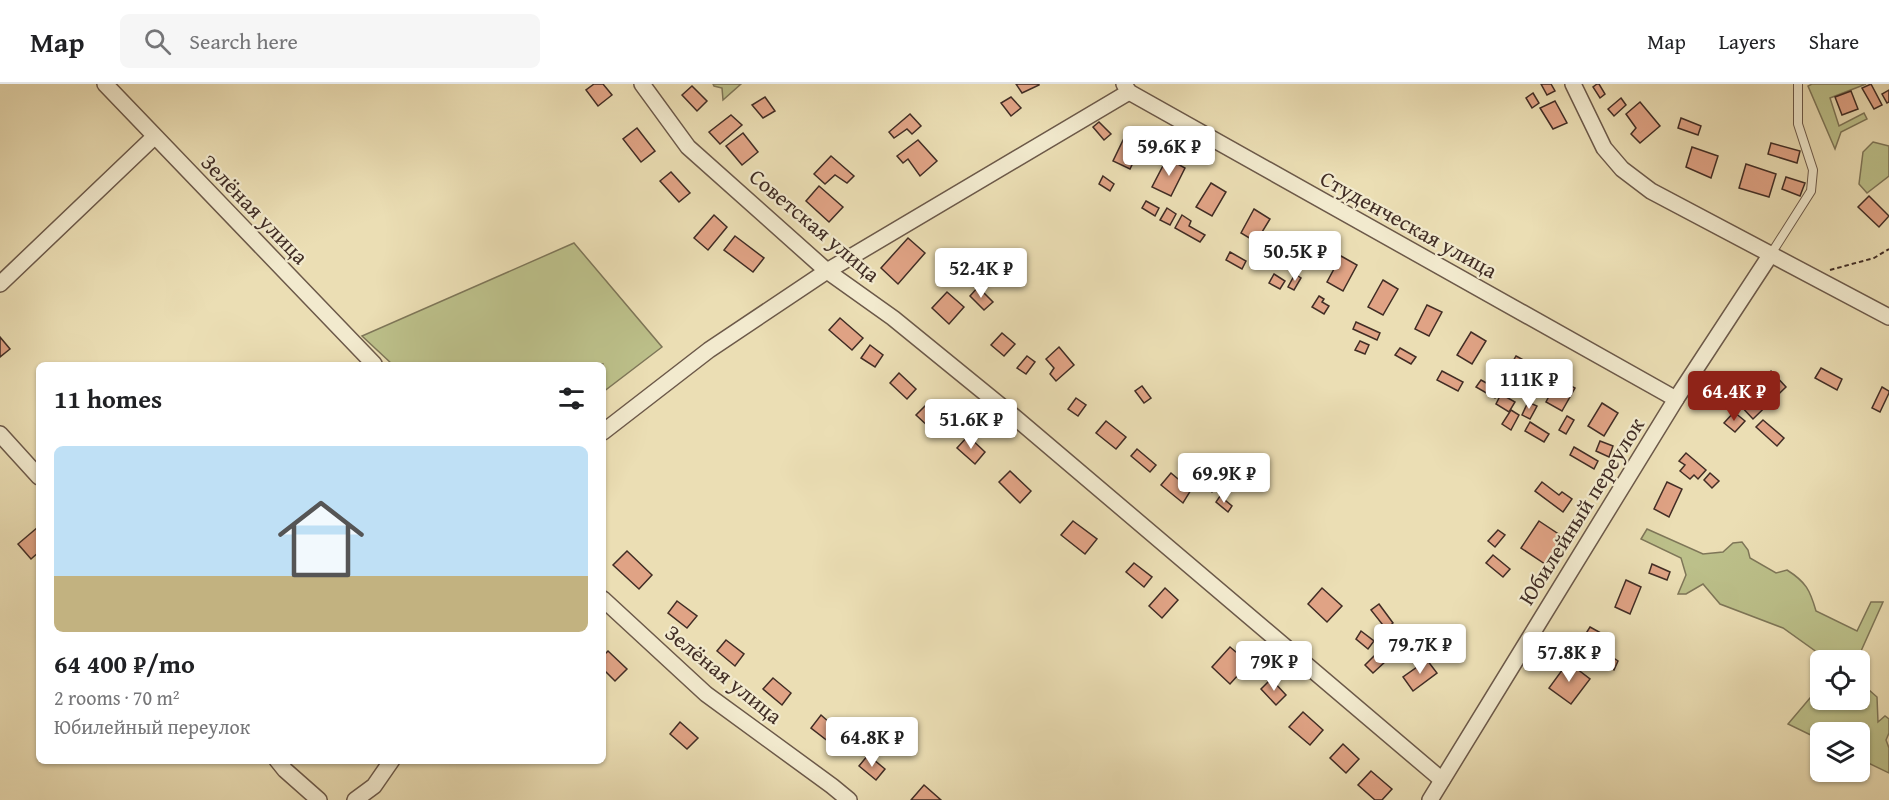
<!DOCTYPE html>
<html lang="en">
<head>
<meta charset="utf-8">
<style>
  :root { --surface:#fff; --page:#f6f6f6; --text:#202124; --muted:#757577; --line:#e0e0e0; --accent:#8f2418 }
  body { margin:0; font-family:"Gentium Book Plus",serif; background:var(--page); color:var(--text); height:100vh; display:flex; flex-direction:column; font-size:22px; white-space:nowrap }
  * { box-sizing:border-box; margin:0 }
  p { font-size:20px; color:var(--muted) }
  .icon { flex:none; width:33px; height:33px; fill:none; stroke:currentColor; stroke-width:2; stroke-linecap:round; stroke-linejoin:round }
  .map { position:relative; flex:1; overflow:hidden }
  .side { position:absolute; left:36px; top:278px; width:570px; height:402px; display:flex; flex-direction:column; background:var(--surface); border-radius:9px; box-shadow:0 2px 4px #0004 }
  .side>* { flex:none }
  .controls { position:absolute; left:1810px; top:566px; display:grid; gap:12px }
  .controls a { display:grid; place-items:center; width:60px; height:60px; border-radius:9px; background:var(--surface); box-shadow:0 2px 4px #0004; font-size:30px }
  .price { position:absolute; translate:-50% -51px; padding:0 14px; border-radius:6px; background:#fff; color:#222; font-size:20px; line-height:39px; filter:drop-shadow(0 2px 3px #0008) }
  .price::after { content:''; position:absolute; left:50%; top:36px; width:18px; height:14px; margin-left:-9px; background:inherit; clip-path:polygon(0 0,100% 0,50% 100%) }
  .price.current { background:var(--accent); color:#fff }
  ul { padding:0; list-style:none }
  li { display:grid; align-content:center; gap:12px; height:318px; padding:0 18px }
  li span { display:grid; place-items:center; height:186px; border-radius:9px; color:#555 }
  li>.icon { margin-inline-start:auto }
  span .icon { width:108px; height:108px; fill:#fffc; stroke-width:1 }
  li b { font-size:26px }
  h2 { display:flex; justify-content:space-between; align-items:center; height:72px; padding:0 18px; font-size:26px }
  header { display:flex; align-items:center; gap:36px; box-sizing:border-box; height:84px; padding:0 30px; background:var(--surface); border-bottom:2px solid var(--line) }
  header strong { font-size:28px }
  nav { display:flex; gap:33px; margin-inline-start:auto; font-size:21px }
  .search { width:420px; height:54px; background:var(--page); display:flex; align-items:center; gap:15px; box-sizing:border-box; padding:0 21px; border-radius:9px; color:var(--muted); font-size:22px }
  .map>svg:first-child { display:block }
  .green { fill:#bcc08a; stroke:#7e7658; stroke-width:1.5 }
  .building { fill:#e0a385; stroke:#412d25; stroke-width:1.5 }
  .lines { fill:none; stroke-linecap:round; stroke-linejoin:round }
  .service-casing { stroke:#6c5949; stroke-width:10 }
  .minor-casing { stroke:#6c5949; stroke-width:18 }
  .path { stroke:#412d25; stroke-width:2; stroke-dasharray:4.5 3; stroke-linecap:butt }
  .service { stroke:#f2eace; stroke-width:8 }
  .minor { stroke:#f2eace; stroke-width:15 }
  .labels { text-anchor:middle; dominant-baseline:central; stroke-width:4.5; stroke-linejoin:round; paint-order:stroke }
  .street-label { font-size:22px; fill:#412d25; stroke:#f2eace }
</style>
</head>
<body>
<header>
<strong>Map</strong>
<div class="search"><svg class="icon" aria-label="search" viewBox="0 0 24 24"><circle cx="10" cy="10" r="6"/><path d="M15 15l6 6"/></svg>Search here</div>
<nav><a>Map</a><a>Layers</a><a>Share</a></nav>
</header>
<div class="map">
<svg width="1889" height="716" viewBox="0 0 1889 716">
  <rect width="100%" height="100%" fill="#ebdeb4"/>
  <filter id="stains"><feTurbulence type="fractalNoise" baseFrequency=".00333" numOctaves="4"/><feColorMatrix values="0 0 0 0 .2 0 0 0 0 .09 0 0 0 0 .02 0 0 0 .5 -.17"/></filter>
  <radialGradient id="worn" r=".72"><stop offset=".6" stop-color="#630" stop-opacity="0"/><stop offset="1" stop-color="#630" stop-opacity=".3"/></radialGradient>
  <!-- green -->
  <g class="green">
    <path d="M713,0H741L723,16L722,4L714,2Z"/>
    <path d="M1812,0H1866L1830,14L1839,42L1864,29L1867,35L1841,48L1835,65L1808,2Z"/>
    <path d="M1873,58L1889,62V92L1867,109L1859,100L1863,68Z"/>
    <path d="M574,159L662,263L603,308V280H392L362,252Z"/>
    <path d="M1647,445L1703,470L1723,468L1733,459L1742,458L1748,466L1750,474L1776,489L1787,486C1806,498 1810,506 1816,527L1857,547L1871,518H1883L1857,576H1828L1783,544L1720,520L1703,500L1686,510H1678L1686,491L1681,474L1641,455Z"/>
    <path d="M1860,598L1877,613L1878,638L1885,632L1889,635V649L1886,656L1889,664V689L1860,675V648H1821V656L1788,640L1821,601V615H1860Z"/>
  </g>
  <!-- building -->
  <g class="building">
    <path d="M594,0H603L612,11L598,22L586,6Z"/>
    <path d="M1016,0H1039V1L1022,9Z"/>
    <path d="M1541,0H1551L1555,7L1547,11Z"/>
    <path d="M1597,0H1599L1605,10L1600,14L1593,3Z"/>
    <path d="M1871,0L1882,21L1874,25L1862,4Z"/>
    <path d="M692,2L707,17L697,27L682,11Z"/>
    <path d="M1889,6V18L1887,19L1882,10Z"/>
    <path d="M1851,7L1858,25L1842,31L1835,13Z"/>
    <path d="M1533,9L1539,19L1532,24L1526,14Z"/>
    <path d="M765,13L775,27L763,34L752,21Z"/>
    <path d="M1011,13L1021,24L1011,32L1001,19Z"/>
    <path d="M1621,14L1626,21L1614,32L1608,25Z"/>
    <path d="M1555,17L1567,39L1553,45L1540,24Z"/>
    <path d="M1640,18L1660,42L1640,59L1631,50L1636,44L1626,30Z"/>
    <path d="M910,30L921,42L912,50L907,45L894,54L889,48Z"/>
    <path d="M731,31L742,41L720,60L709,48Z"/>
    <path d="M1681,34L1701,42L1698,51L1678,44Z"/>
    <path d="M1099,38L1111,50L1104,56L1093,43Z"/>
    <path d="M637,44L655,67L641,78L623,55Z"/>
    <path d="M743,49L758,68L742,81L726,62Z"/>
    <path d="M1126,50L1143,58L1130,85L1113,77Z"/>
    <path d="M918,56L937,77L920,92L908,75L903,79L897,72Z"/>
    <path d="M1771,59L1800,67L1797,79L1768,70Z"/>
    <path d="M1692,63L1718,72L1711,94L1686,83Z"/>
    <path d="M831,72L854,92L847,99L835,91L825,100L814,90Z"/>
    <path d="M1167,74L1185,84L1171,112L1152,103Z"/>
    <path d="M1746,80L1776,90L1769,113L1739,104Z"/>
    <path d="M671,88L690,109L679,118L660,97Z"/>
    <path d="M1103,92L1114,100L1110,107L1099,100Z"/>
    <path d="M1786,93L1805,99L1800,112L1782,105Z"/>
    <path d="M1211,99L1226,108L1212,132L1196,123Z"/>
    <path d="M819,102L843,123L829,138L806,117Z"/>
    <path d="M1869,112L1889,132L1879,143L1858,123Z"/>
    <path d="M1146,117L1159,124L1155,132L1142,124Z"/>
    <path d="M1167,124L1176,130L1170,141L1160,136Z"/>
    <path d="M1254,125L1270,135L1256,158L1241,149Z"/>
    <path d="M714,131L727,143L708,166L694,154Z"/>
    <path d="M1182,131L1191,137L1189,142L1205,151L1200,158L1175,144Z"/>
    <path d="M1297,149L1313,157L1301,178L1285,170Z"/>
    <path d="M735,152L764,174L753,188L724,166Z"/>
    <path d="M908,154L925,169L898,200L881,184Z"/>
    <path d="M1261,161L1270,167L1261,182L1252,177Z"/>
    <path d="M1230,168L1246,177L1242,185L1226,176Z"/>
    <path d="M1341,172L1357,181L1343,207L1327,198Z"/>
    <path d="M1274,190L1285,197L1280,205L1269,199Z"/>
    <path d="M1295,190L1301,194L1294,206L1288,203Z"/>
    <path d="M1383,196L1398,205L1383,231L1368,223Z"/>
    <path d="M978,203L993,218L984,226L970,212Z"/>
    <path d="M947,208L964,223L949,240L932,224Z"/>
    <path d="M1319,212L1324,215L1322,218L1329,222L1324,230L1312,223Z"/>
    <path d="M1427,221L1442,228L1429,252L1415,245Z"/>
    <path d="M840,234L863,254L852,266L829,246Z"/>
    <path d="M1356,238L1380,249L1377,256L1353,245Z"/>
    <path d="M1471,248L1486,257L1472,280L1457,271Z"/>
    <path d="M1002,249L1015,260L1004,272L991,261Z"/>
    <path d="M0,253L10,265L0,273Z"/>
    <path d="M1360,257L1369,261L1365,270L1355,266Z"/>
    <path d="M870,261L883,271L875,283L861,274Z"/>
    <path d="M1059,263L1074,281L1056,297L1050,290L1054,284L1046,275Z"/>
    <path d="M1400,264L1416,273L1411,280L1395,271Z"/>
    <path d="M1027,272L1035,278L1026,290L1017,284Z"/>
    <path d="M1516,272L1531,280L1520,302L1504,293Z"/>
    <path d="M1821,284L1842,295L1837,306L1815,294Z"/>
    <path d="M1442,287L1463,298L1458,307L1437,296Z"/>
    <path d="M1771,287L1786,303L1753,335L1738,319Z"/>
    <path d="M899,289L916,305L907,315L890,299Z"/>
    <path d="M1558,295L1575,304L1562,327L1546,318Z"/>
    <path d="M1481,296L1499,306L1495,314L1476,303Z"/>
    <path d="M1142,302L1151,314L1144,319L1135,307Z"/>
    <path d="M1882,303L1889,307V309L1880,328L1872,324Z"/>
    <path d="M1501,310L1515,318L1509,328L1496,320Z"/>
    <path d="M1076,314L1086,321L1078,332L1068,325Z"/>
    <path d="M930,317L945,330L931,345L916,331Z"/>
    <path d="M1528,318L1537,322L1530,335L1522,331Z"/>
    <path d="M1602,319L1618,329L1604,352L1588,342Z"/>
    <path d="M1511,326L1519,331L1511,346L1502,340Z"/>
    <path d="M1734,328L1745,337L1735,348L1724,339Z"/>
    <path d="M1567,332L1574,336L1566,350L1559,346Z"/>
    <path d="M1763,336L1784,354L1777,362L1756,343Z"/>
    <path d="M1106,337L1126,353L1116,365L1096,349Z"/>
    <path d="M1530,338L1549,350L1544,358L1525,347Z"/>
    <path d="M968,352L985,368L975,380L957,364Z"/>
    <path d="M1600,357L1613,362L1609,373L1596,367Z"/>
    <path d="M1574,363L1598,377L1594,385L1570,371Z"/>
    <path d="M1137,365L1156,381L1150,388L1131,372Z"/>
    <path d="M1686,369L1706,386L1698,395L1694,391L1690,395L1680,387L1685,381L1679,377Z"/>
    <path d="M1219,383L1228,394L1212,408L1203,397Z"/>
    <path d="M1010,387L1031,407L1020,419L999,398Z"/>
    <path d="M1171,389L1191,406L1183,419L1161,401Z"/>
    <path d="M1710,389L1719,397L1712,404L1704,396Z"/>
    <path d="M1542,398L1559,411L1562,408L1572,415L1563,428L1535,407Z"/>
    <path d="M1667,398L1682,405L1669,433L1654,425Z"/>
    <path d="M1220,412L1232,422L1228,428L1216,418Z"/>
    <path d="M1073,437L1097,455L1085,470L1061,451Z"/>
    <path d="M1539,437L1563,453L1545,480L1521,464Z"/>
    <path d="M38,443L39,468L31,475L18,460Z"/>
    <path d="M1498,446L1505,451L1495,463L1488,457Z"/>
    <path d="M627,467L652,491L639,505L613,481Z"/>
    <path d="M1493,471L1510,485L1503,493L1486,479Z"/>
    <path d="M1134,479L1152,493L1144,503L1126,488Z"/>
    <path d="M1652,480L1670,488L1667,496L1649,489Z"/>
    <path d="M1626,496L1641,503L1630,530L1615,523Z"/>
    <path d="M1165,504L1178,516L1162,534L1149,522Z"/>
    <path d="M1322,504L1342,522L1327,538L1308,520Z"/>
    <path d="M677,517L697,532L687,544L668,529Z"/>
    <path d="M1379,520L1393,539L1386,545L1371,526Z"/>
    <path d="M1389,543L1401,553L1390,566L1378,556Z"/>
    <path d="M1590,543L1601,549L1594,561L1618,577L1614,586L1578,562Z"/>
    <path d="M1361,547L1374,557L1368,565L1356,555Z"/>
    <path d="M726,556L744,570L735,582L717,567Z"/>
    <path d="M1230,563L1249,579L1230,600L1212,583Z"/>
    <path d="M608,567L627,585L615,597L603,585V572Z"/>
    <path d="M1378,568L1386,577L1373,589L1365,581Z"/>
    <path d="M1427,576L1437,589L1413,607L1403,593Z"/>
    <path d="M1568,578L1590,595L1571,620L1549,604Z"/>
    <path d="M773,594L791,609L782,621L763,605Z"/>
    <path d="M1271,595L1286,611L1276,621L1261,605Z"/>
    <path d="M1303,628L1323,646L1310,661L1289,643Z"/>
    <path d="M821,631L838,646L829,658L811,644Z"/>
    <path d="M680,638L698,654L687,665L670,650Z"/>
    <path d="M1343,660L1359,675L1346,689L1330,674Z"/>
    <path d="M868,671L885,685L876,696L859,682Z"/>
    <path d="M1371,687L1392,705L1382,716H1375L1358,701Z"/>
    <path d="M924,701L941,716H911Z"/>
  </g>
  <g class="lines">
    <!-- service casing -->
    <g class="service-casing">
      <path id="service" d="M1771,170L1811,107L1813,86L1798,40V0"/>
    </g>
    <!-- minor casing -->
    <g class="minor-casing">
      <g id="minor">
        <path d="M105,0L374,280"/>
        <path d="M642,0L688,63L827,187L893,234L1017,335L1442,696"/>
        <path d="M1124,0L1129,8L1676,315"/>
        <path d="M1573,0L1604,64L1622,85L1651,107L1889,233"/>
        <path d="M0,200L154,53"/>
        <path d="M603,348L709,266L827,187L1129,8"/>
        <path d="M0,350L39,393"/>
        <path d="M603,515L706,610L832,702L849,716"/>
        <path d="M277,676L285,686L319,716"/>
        <path d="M355,716L374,702L392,676"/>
        <path d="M1430,716L1676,315L1771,170"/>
      </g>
    </g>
    <!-- path -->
    <path class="path" d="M1830,186L1874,174L1889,165"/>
    <!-- service -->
    <use href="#service" class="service"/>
    <!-- minor -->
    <use href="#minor" class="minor"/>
  </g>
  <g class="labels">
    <!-- street labels -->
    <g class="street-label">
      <text transform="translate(255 125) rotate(46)">Зелёная улица</text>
      <text transform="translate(1409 140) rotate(29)">Студенческая улица</text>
      <text transform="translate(815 141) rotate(40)">Советская улица</text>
      <text transform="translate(1581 427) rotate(-58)">Юбилейный переулок</text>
      <text transform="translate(724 590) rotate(39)">Зелёная улица</text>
    </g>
  </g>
  <rect width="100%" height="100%" filter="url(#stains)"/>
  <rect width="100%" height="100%" fill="url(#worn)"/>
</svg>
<div class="controls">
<a><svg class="icon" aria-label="locate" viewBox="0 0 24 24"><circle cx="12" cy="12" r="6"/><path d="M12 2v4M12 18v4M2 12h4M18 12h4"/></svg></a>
<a><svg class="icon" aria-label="layers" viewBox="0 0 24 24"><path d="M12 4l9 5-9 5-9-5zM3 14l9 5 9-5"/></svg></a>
</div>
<b class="price" style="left:1169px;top:93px">59.6K ₽</b>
<b class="price" style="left:1295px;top:198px">50.5K ₽</b>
<b class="price" style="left:981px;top:215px">52.4K ₽</b>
<b class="price" style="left:1529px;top:326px">111K ₽</b>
<b class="price current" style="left:1734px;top:338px">64.4K ₽</b>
<b class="price" style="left:971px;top:366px">51.6K ₽</b>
<b class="price" style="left:1224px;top:420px">69.9K ₽</b>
<b class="price" style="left:1420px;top:591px">79.7K ₽</b>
<b class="price" style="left:1569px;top:599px">57.8K ₽</b>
<b class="price" style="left:1274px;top:608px">79K ₽</b>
<b class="price" style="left:872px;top:684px">64.8K ₽</b>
<section class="side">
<h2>11 homes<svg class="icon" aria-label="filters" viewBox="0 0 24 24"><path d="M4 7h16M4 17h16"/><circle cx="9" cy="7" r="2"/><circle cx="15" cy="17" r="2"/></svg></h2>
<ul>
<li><span style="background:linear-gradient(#bfe0f5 70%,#c2b280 0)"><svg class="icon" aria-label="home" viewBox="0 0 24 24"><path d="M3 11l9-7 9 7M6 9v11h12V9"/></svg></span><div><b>64 400 ₽/mo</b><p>2 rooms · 70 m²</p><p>Юбилейный переулок</p></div></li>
</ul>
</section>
</div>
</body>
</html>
